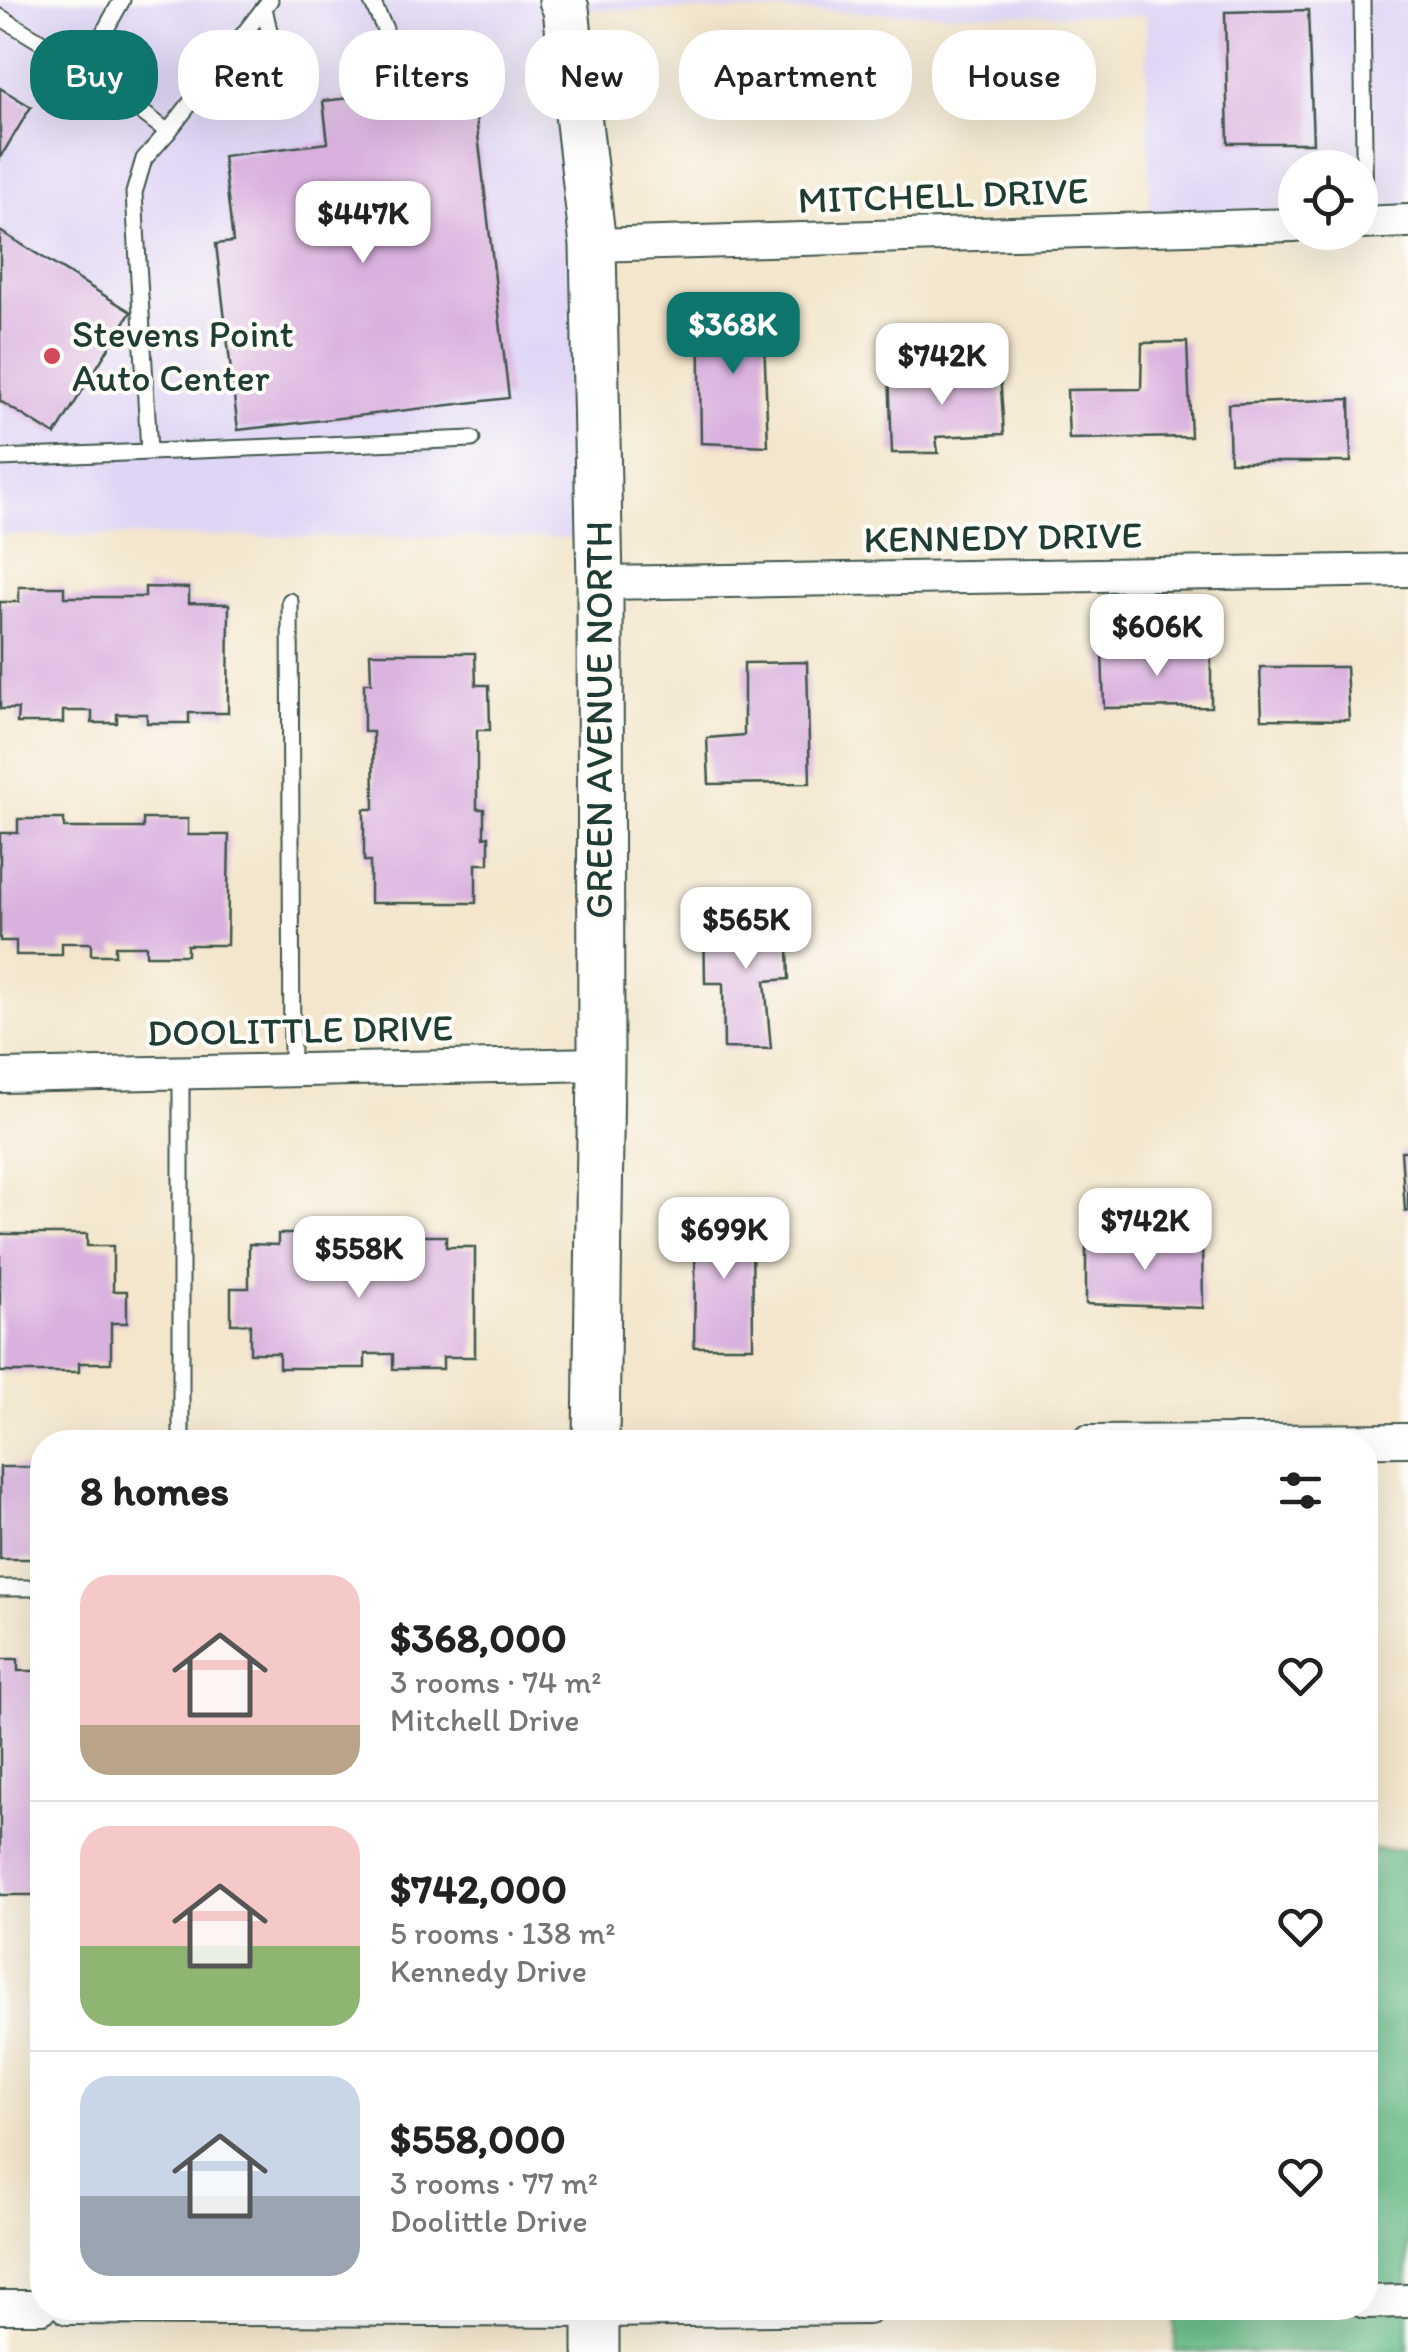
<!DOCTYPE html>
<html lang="en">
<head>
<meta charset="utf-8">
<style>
  :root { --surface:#fff; --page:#f2f2f2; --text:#222; --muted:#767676; --line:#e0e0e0; --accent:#0f766e }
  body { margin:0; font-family:Itim,sans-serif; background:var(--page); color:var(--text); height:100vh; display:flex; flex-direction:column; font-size:38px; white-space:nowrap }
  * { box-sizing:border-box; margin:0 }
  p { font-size:32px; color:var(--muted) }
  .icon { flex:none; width:55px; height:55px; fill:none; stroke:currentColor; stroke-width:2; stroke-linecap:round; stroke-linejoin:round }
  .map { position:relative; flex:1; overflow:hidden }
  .side { position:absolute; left:30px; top:1430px; width:1348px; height:890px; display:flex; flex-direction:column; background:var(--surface); border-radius:40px; box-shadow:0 10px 40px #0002 }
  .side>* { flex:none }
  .banner { position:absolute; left:30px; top:30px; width:1350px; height:90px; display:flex; gap:20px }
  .fabs { position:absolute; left:1278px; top:150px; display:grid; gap:20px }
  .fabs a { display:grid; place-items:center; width:100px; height:100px; border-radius:50%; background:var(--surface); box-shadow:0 10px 40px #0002; font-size:50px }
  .price { position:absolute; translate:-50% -85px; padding:0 22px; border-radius:20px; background:#fff; color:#222; font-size:32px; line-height:65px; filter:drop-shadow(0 2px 5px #0008) }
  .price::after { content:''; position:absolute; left:50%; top:60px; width:30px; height:22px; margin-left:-15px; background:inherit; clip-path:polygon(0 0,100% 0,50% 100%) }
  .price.current { background:var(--accent); color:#fff }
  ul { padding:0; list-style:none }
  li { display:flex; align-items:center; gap:30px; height:250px; padding:0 50px }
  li+li { border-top:2px solid var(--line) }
  li span { display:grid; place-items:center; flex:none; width:280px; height:200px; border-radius:30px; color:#555 }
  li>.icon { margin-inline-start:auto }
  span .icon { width:120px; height:120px; fill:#fffc; stroke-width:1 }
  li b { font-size:42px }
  h2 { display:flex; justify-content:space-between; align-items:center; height:120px; padding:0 50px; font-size:42px }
  .tag { padding:0 35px; border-radius:40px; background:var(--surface); box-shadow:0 10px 40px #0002; font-size:35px; line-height:90px }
  .tag.current { background:var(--accent); color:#fff }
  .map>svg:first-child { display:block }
  .built { fill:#dfd5f5 }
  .forest { fill:#6dbf8c; stroke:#467e60; stroke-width:2.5 }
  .building { fill:#d9b1de }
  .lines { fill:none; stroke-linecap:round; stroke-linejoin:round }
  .lane-casing { stroke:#3f564b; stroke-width:19 }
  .street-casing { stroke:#3f564b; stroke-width:36 }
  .secondary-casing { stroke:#3f564b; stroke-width:49 }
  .lane { stroke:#fff; stroke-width:15 }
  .street { stroke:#fff; stroke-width:32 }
  .secondary { stroke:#fff; stroke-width:45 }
  .poi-dot { fill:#d1495b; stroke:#fdfcf7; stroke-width:4 }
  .labels { text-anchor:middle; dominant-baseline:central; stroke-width:8; stroke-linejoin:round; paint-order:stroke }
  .street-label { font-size:38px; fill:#1f3d34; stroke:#fdfcf7 }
  .poi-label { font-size:38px; fill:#1f3d34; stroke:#fdfcf7; text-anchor:start }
</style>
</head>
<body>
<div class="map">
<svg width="1408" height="2352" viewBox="0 0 1408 2352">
  <rect width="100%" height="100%" fill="#fdfcf7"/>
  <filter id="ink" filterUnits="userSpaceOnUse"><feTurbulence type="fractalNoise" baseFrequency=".01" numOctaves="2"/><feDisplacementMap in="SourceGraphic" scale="20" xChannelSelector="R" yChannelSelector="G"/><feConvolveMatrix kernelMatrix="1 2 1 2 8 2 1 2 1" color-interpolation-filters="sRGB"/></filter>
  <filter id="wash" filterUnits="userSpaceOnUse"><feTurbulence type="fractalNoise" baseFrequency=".0048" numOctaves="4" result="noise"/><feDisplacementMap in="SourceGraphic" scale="40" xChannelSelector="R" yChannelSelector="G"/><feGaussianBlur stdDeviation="2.25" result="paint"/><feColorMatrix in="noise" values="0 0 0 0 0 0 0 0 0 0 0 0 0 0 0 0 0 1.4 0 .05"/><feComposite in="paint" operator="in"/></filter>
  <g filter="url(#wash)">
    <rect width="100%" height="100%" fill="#f3e6cc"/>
    <!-- built -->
    <path class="built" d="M0,0H1408V221L1360,223V168H1295V225L1150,229L1146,16L566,9L599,538L0,535Z"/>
    <!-- forest -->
    <path class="forest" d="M1365,1849H1408V2352H1175V2308H1365Z"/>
    <g id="blocks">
      <!-- building -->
      <g class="building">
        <path d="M1308,10L1313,143H1228L1225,12Z"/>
        <path d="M472,84L509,398L238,430L216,244L233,242L223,156L328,143L323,101Z"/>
        <path d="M0,88L31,107L0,158Z"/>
        <path d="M0,231L131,312L55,435L0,401Z"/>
        <path d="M699,308L763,310L768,446L701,443Z"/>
        <path d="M1187,342L1191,437L1069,439L1067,390L1141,389L1142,343Z"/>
        <path d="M889,370L1000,373L1004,434L936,437L938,453H892Z"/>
        <path d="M1350,399L1351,462H1230L1228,404Z"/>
        <path d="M19,587H64V597H145V587L189,588V603L229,604L228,713H189V723H147V714H117V723H92V711H63V723H17L18,709H0V602H19Z"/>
        <path d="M1211,651V707L1104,708L1102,652Z"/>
        <path d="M370,653H475L476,685H489L490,730H477V809H484V837L489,836V864H476V903H370V861H364V809H374L373,732H364V683H371Z"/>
        <path d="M807,662L810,783L709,784L707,738L744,735V663Z"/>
        <path d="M1260,667H1346L1349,720L1262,719Z"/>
        <path d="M18,819H64V828H143V819H188V835H229L227,945H187V955H146V946H115V955H91V943H62V955H16V941H0V833H18Z"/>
        <path d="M704,915H787L789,979L765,981L771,1049L724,1048L723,983H705Z"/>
        <path d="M1401,1151H1408V1211H1405Z"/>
        <path d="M696,1216H752L753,1347H694Z"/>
        <path d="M0,1234H87V1246H113V1291H127V1323H111V1363H79V1372H0Z"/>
        <path d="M278,1234H367V1245L392,1246V1236H446V1247H475V1357H443V1369H393V1354H365V1368H279V1353H250V1324H231V1288H249V1244L278,1245Z"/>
        <path d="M1086,1240L1202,1241L1203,1308L1086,1304Z"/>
        <rect x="0" y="1467" width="42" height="92"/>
        <path d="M0,1659H18V1671H42V1895H0Z"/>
      </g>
    </g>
  </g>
  <g filter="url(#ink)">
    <use href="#blocks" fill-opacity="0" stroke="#3f564b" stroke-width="2.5"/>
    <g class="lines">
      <!-- lane casing -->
      <g class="lane-casing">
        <g id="lane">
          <path d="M371,0L385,29L390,60"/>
          <path d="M1362,0L1365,223"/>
          <path d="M264,8L280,80"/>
          <path d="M0,17L84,68L122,0"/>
          <path d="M84,68L168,132L270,0"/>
          <path d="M149,451L134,193L144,159L168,132"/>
          <path d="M0,458L472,439"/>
          <path d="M290,601L292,1072"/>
          <path d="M181,1442V1073"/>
          <path d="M0,1588H42"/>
        </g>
      </g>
      <!-- street casing -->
      <g class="street-casing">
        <g id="street">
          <path d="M1360,223L1408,221"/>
          <path d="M593,245L1295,225"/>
          <path d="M600,583L1408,570"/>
          <path d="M0,1076L601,1064"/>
          <path d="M1087,1442L1408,1440"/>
          <path d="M1365,2302L1408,2301"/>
          <path d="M0,2307H42"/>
          <path d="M68,2308L596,2311L868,2308"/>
        </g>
      </g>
      <!-- secondary casing -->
      <g class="secondary-casing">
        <g id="secondary">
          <path d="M562,0L566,9L593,245L600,583L601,1064L596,1442"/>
          <path d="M596,2308V2352"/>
        </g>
      </g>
      <!-- lane -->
      <use href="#lane" class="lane"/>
      <!-- street -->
      <use href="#street" class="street"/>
      <!-- secondary -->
      <use href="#secondary" class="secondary"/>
    </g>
  </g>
  <!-- markers -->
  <circle class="poi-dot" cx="52" cy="356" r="10"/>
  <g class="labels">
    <!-- street labels -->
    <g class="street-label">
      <text transform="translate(943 195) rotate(-2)">MITCHELL DRIVE</text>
      <text transform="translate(1003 537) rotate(-1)">KENNEDY DRIVE</text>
      <text transform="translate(599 720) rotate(-90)">GREEN AVENUE NORTH</text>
      <text transform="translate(300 1030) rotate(-1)">DOOLITTLE DRIVE</text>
    </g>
    <!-- poi labels -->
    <g class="poi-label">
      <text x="72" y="334">Stevens Point<tspan x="72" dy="44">Auto Center</tspan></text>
    </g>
  </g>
</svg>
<div class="fabs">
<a><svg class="icon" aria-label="locate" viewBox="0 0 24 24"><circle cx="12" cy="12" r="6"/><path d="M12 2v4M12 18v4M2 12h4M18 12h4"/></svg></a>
</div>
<b class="price" style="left:363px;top:266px">$447K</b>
<b class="price current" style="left:733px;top:377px">$368K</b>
<b class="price" style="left:942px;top:408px">$742K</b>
<b class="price" style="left:1157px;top:679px">$606K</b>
<b class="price" style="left:746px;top:972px">$565K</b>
<b class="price" style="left:1145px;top:1273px">$742K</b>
<b class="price" style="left:724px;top:1282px">$699K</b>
<b class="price" style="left:359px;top:1301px">$558K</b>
<div class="banner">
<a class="tag current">Buy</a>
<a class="tag">Rent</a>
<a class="tag">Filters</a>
<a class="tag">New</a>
<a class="tag">Apartment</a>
<a class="tag">House</a>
</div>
<section class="side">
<h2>8 homes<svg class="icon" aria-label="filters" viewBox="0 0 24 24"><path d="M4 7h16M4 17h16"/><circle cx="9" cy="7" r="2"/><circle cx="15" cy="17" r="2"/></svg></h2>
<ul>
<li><span style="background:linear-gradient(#f6c9c9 75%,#b9a48a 0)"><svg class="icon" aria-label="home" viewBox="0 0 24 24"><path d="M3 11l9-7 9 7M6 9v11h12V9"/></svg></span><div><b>$368,000</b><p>3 rooms · 74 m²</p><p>Mitchell Drive</p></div><svg class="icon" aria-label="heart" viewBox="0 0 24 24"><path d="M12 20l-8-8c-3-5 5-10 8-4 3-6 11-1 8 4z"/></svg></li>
<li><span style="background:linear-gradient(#f6c9c9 60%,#8fb573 0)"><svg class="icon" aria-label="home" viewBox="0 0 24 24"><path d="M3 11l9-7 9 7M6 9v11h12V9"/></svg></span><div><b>$742,000</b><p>5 rooms · 138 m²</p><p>Kennedy Drive</p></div><svg class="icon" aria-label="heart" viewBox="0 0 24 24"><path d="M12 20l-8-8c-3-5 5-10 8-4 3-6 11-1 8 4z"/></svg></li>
<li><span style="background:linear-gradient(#c9d6e8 60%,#9aa5b1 0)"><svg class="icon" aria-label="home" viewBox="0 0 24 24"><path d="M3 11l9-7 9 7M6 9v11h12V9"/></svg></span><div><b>$558,000</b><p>3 rooms · 77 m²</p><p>Doolittle Drive</p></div><svg class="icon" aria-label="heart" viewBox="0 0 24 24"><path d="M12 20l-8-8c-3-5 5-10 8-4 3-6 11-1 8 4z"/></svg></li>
</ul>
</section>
</div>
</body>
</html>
